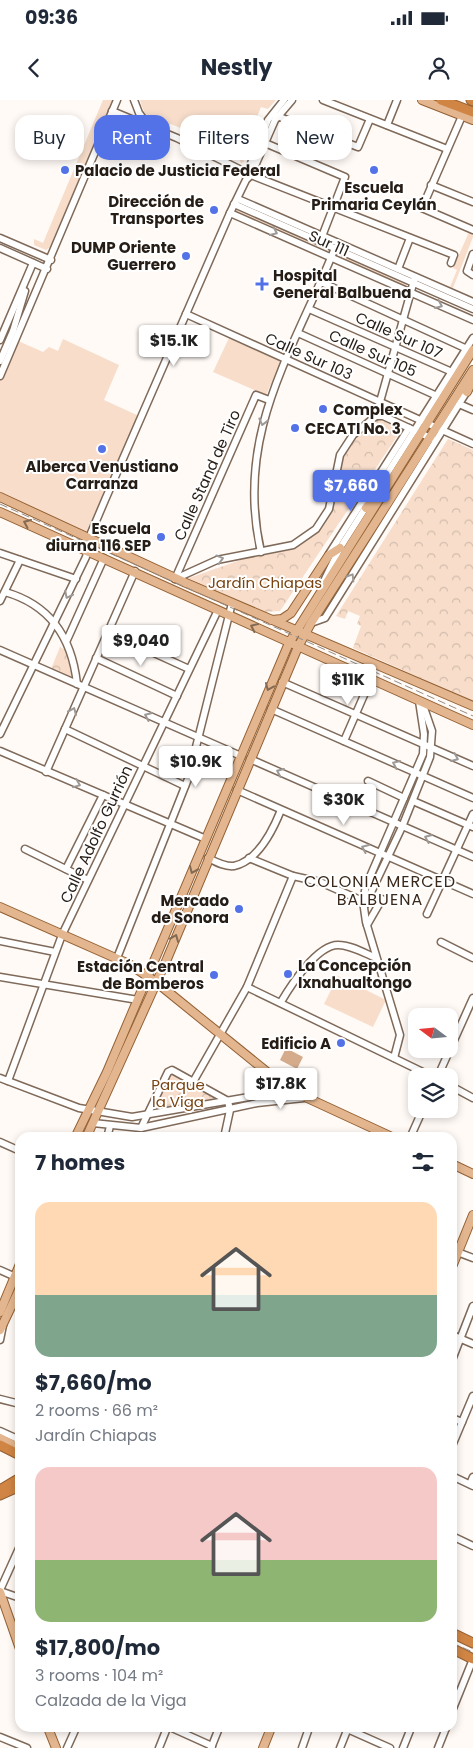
<!DOCTYPE html>
<html lang="en">
<head>
<meta charset="utf-8">
<style>
  :root { --surface:#fff; --page:#f2f2f3; --text:#1f2937; --muted:#747a83; --accent:#5472e7 }
  body { margin:0; font-family:Poppins,sans-serif; background:var(--page); color:var(--text); height:100vh; display:flex; flex-direction:column; font-size:19px; white-space:nowrap }
  * { box-sizing:border-box; margin:0 }
  p { font-size:16px; color:var(--muted) }
  .icon { flex:none; width:28px; height:28px; fill:none; stroke:currentColor; stroke-width:2; stroke-linecap:round; stroke-linejoin:round }
  .map { position:relative; flex:1; overflow:hidden }
  .drawer { position:absolute; left:15px; top:1032px; width:442px; height:600px; display:flex; flex-direction:column; background:var(--surface); border-radius:15px; box-shadow:0 2px 8px #0003 }
  .drawer>* { flex:none }
  .banner { position:absolute; left:15px; top:15px; width:444px; height:45px; display:flex; gap:10px }
  .needle { width:32px; rotate:286deg }
  .fabs { position:absolute; left:408px; top:908px; display:grid; gap:10px }
  .fabs a { display:grid; place-items:center; width:50px; height:50px; border-radius:10px; background:var(--surface); box-shadow:0 2px 8px #0003; font-size:25px }
  .price { position:absolute; translate:-50% -42px; padding:0 11px; border-radius:5px; background:#fff; color:#222; font-size:16px; line-height:32px; filter:drop-shadow(0 1px 2px #0008) }
  .price::after { content:''; position:absolute; left:50%; top:30px; width:15px; height:11px; margin-left:-8px; background:inherit; clip-path:polygon(0 0,100% 0,50% 100%) }
  .price.active { background:var(--accent); color:#fff }
  ul { padding:0; list-style:none }
  li { display:grid; align-content:center; gap:10px; height:265px; padding:0 20px }
  li span { display:grid; place-items:center; height:155px; border-radius:15px; color:#555 }
  li>.icon { margin-inline-start:auto }
  span .icon { width:90px; height:90px; fill:#fffc; stroke-width:1 }
  li b { font-size:21px }
  h2 { display:flex; justify-content:space-between; align-items:center; height:60px; padding:0 20px; font-size:21px }
  .chip { padding:0 18px; border-radius:15px; background:var(--surface); box-shadow:0 2px 8px #0003; font-size:18px; line-height:45px }
  .chip.active { background:var(--accent); color:#fff }
  .status { display:flex; justify-content:space-between; align-items:center; height:35px; padding:0 25px; background:var(--surface); direction:ltr }
  .status svg { height:14px; fill:currentColor }
  header { display:flex; justify-content:space-between; align-items:center; height:65px; padding:0 20px; background:var(--surface); font-size:22px; font-weight:700 }
  .map>svg:first-child { display:block }
  .green { fill:#f7ddca }
  .park { fill:url(#park-crowns) }
  .water { fill:#d4ab8b }
  .lines { fill:none; stroke-linecap:round; stroke-linejoin:round }
  .minor-casing { stroke:#7f6a5a; stroke-width:9 }
  .major-casing { stroke:#946134; stroke-width:10 }
  .highway-casing { stroke:#946134; stroke-width:11 }
  .minor { stroke:#fff; stroke-width:6 }
  .major { stroke:#e3b68f; stroke-width:8 }
  .highway { stroke:#d08544; stroke-width:9 }
  .rail { stroke:#948d88; stroke-width:1; stroke-dasharray:8 4; stroke-linecap:butt }
  .oneway { stroke:#9d9996 }
  .oneway2 { stroke:#846a52 }
  .poi-dot { fill:#5472e7; stroke:#fff; stroke-width:2 }
  .labels { text-anchor:middle; dominant-baseline:central; stroke-width:4; stroke-linejoin:round; paint-order:stroke }
  .poi-label { font-size:15px; font-weight:bold; fill:#251d16; stroke:#fff; text-anchor:end }
  .street-label { font-size:15px; fill:#251d16; stroke:#fff }
  .park-label { font-size:15px; fill:#794411; stroke:#fff }
  .neighbourhood-label { font-size:16px; letter-spacing:1px; fill:#3a281a; stroke:#fff }
</style>
</head>
<body>
<div class="status"><b>09:36</b><svg viewBox="0 0 49 12"><path d="M0 12V9h3v3zM5 12V6h3v6zM10 12V3h3v9zM15 12V0h3v12zM26 1h20v11H26zM47 4h2v5h-2z"/></svg></div>
<header><svg class="icon" aria-label="back" viewBox="0 0 24 24"><path d="M15 5l-7 7 7 7"/></svg>Nestly<svg class="icon" aria-label="person" viewBox="0 0 24 24"><circle cx="12" cy="8" r="4"/><path d="M4 21q1-7 8-7t8 7"/></svg></header>
<div class="map">
<svg width="473" height="1648" viewBox="0 0 473 1648">
  <defs>
    <pattern id="park-crowns" width="20" height="18" patternUnits="userSpaceOnUse" patternTransform="scale(1.25)"><rect width="20" height="18" fill="#f7ddca"/><path d="M2 6a3 3 0 1 1 6 0M12 15a3 3 0 1 1 6 0" fill="none" stroke="#d4bdad"/></pattern>
  </defs>
  <rect width="100%" height="100%" fill="#fffaf6"/>
  <!-- green -->
  <g class="green">
    <path d="M103,0H113L50,147L46,150L34,145V139L43,143Z"/>
    <path d="M140,0H276L268,9L261,7L242,54L244,62L241,63L237,53L171,24L162,28C148,22 144,14 140,0Z"/>
    <path d="M235,107L328,147L327,151L235,113Z"/>
    <path d="M470,130L473,131V137L453,188L450,187L457,170L453,168Z"/>
    <path d="M336,151L407,183L406,187L335,157Z"/>
    <path d="M229,238L281,261L266,295L213,272Z"/>
    <path d="M63,239L119,265L104,300L139,316L86,434L0,394V278L16,240L43,252L49,247L58,251Z"/>
    <path d="M338,876L386,900L373,927L324,904Z"/>
  </g>
  <!-- park -->
  <g class="park">
    <path d="M376,318L402,329L280,511L263,512L186,479L255,455L287,449L304,442L322,424L339,357L353,339Z"/>
    <path d="M448,339L473,350V601L353,548L361,526L357,524L360,516L348,511L345,519L336,516Z"/>
    <path d="M60,547L67,551L74,573L72,579L51,569Z"/>
    <path d="M171,972L223,999L152,1012Z"/>
  </g>
  <!-- water -->
  <path class="water" d="M286,948L303,957L297,969L280,960Z"/>
  <g class="lines">
    <!-- minor casing -->
    <g class="minor-casing">
      <g id="minor">
        <path d="M134,0L139,13L147,24"/>
        <path d="M323,0L447,49"/>
        <path d="M112,11L177,38L251,75L454,155L451,163"/>
        <path d="M277,16L358,47L370,19"/>
        <path d="M462,16L422,108L473,130"/>
        <path d="M387,25L397,0"/>
        <path d="M265,43L345,77L321,139"/>
        <path d="M246,76L268,20L284,0"/>
        <path d="M431,85L473,102"/>
        <path d="M238,99L473,202"/>
        <path d="M234,104L473,209"/>
        <path d="M230,113L473,220"/>
        <path d="M0,138L51,160"/>
        <path d="M0,148L47,169"/>
        <path d="M473,154L467,171L473,175"/>
        <path d="M398,169L410,138"/>
        <path d="M321,182L467,249"/>
        <path d="M309,209L452,272"/>
        <path d="M186,214L473,344"/>
        <path d="M298,233L437,296"/>
        <path d="M0,240L33,163"/>
        <path d="M0,261L13,231L25,191"/>
        <path d="M0,276L117,0"/>
        <path d="M459,304L473,310"/>
        <path d="M376,316H383L433,339"/>
        <path d="M261,452C234,334 293,252 335,148"/>
        <path d="M0,453L76,479"/>
        <path d="M329,454L409,328"/>
        <path d="M175,479L217,460L293,445L316,429L329,409L340,355L353,335L376,316L415,177"/>
        <path d="M175,479L256,295L269,300"/>
        <path d="M321,487L340,448L473,238"/>
        <path d="M5,492C51,505 72,538 77,584"/>
        <path d="M0,501L20,460"/>
        <path d="M311,523L325,518L469,288"/>
        <path d="M108,532L189,569"/>
        <path d="M67,540L104,458"/>
        <path d="M0,550L241,656"/>
        <path d="M96,558L177,596"/>
        <path d="M282,582L473,666"/>
        <path d="M271,609L473,698"/>
        <path d="M65,629L185,686"/>
        <path d="M0,634L86,457L91,433L105,400L230,113L246,80L251,75L275,20L292,0"/>
        <path d="M344,641L371,579"/>
        <path d="M0,651L206,739"/>
        <path d="M250,659L473,757"/>
        <path d="M46,672L135,471"/>
        <path d="M368,681L404,698"/>
        <path d="M237,690L473,794"/>
        <path d="M413,701L473,727"/>
        <path d="M25,749L88,780"/>
        <path d="M208,758C216,762 225,767 234,766C258,761 273,730 281,710"/>
        <path d="M249,758L293,776L320,782L365,802"/>
        <path d="M66,769L103,695"/>
        <path d="M365,805L402,727L430,657L432,631L422,602"/>
        <path d="M427,814L473,714"/>
        <path d="M367,825L382,799"/>
        <path d="M0,841L55,852"/>
        <path d="M441,842L473,858"/>
        <path d="M117,858L188,679L232,503"/>
        <path d="M0,877L138,900"/>
        <path d="M247,887L431,976"/>
        <path d="M281,902C291,885 317,845 338,845C351,845 364,853 376,858"/>
        <path d="M394,958L400,935L366,822L363,801L366,786L423,654L424,634L419,601"/>
        <path d="M438,976L473,898"/>
        <path d="M0,978L79,1008L132,1017L255,996L273,992L279,983"/>
        <path d="M8,981L62,835L218,510"/>
        <path d="M193,982L247,887L293,776"/>
        <path d="M449,985L473,998"/>
        <path d="M93,1023L141,1028L257,1003L304,998"/>
        <path d="M141,1028L168,972L172,970L228,1001L230,1010L224,1038"/>
        <path d="M107,1038L110,1026"/>
        <path d="M410,1038L423,1009"/>
        <path d="M0,1042L20,1051"/>
        <path d="M452,1150L473,1158"/>
        <path d="M0,1170L20,1179"/>
        <path d="M452,1235L473,1244"/>
        <path d="M0,1240L3,1225"/>
        <path d="M452,1260L473,1206"/>
        <path d="M0,1299L20,1304"/>
        <path d="M452,1318L462,1322"/>
        <path d="M0,1331L20,1340"/>
        <path d="M452,1346L473,1296"/>
        <path d="M452,1376L473,1386"/>
        <path d="M470,1384L473,1377"/>
        <path d="M452,1436L473,1446"/>
        <path d="M0,1490L20,1446"/>
        <path d="M0,1491L20,1498"/>
        <path d="M452,1611L473,1559"/>
        <path d="M172,1628L212,1646"/>
        <path d="M345,1628L390,1648"/>
        <path d="M0,1637L27,1648"/>
        <path d="M67,1648L76,1628"/>
        <path d="M159,1648L167,1628"/>
        <path d="M211,1648L219,1628"/>
        <path d="M302,1648L309,1628"/>
        <path d="M340,1648L348,1628"/>
        <path d="M403,1648L411,1628"/>
        <path d="M438,1648L446,1628"/>
      </g>
    </g>
    <!-- major casing -->
    <g class="major-casing">
      <g id="major">
        <path d="M422,0L473,20"/>
        <path d="M467,292L473,279"/>
        <path d="M0,397L186,483L473,606"/>
        <path d="M366,408L376,397"/>
        <path d="M0,412L473,625"/>
        <path d="M272,520L282,519L291,513L329,455L340,448"/>
        <path d="M0,807L129,864L156,882L288,989L394,1038"/>
        <path d="M75,1038L107,972L289,543L473,250"/>
        <path d="M86,1038L167,859L298,547L311,523L473,270"/>
        <path d="M452,1064L473,1074"/>
        <path d="M452,1167L473,1115"/>
        <path d="M0,1212L20,1164"/>
        <path d="M0,1230L20,1188"/>
        <path d="M0,1338L20,1348"/>
        <path d="M0,1492L20,1549"/>
        <path d="M48,1628L56,1648"/>
        <path d="M263,1648L271,1628"/>
      </g>
    </g>
    <!-- highway casing -->
    <g class="highway-casing">
      <g id="highway">
        <path d="M441,0L473,12"/>
        <path d="M471,0L473,1"/>
        <path d="M0,1345L20,1355"/>
        <path d="M0,1390L20,1378"/>
        <path d="M0,1395L20,1386"/>
        <path d="M452,1533L473,1543"/>
        <path d="M457,1551L473,1559"/>
      </g>
    </g>
    <!-- minor -->
    <use href="#minor" class="minor"/>
    <!-- major -->
    <use href="#major" class="major"/>
    <!-- highway -->
    <use href="#highway" class="highway"/>
    <!-- rail -->
    <g class="rail">
      <path d="M0,404L473,616"/>
      <path d="M452,1543L473,1552"/>
    </g>
  </g>
  <!-- one-way arrows -->
  <defs><path id="oneway-chevron" d="M-2-3.5L2.5 0L-2 3.5" fill="none" stroke-width="1.6" stroke-linecap="round" stroke-linejoin="round" transform="scale(1.25)"/></defs>
  <g class="oneway">
    <use href="#oneway-chevron" transform="translate(274 132) rotate(24)"/>
    <use href="#oneway-chevron" transform="translate(439 205) rotate(24)"/>
    <use href="#oneway-chevron" transform="translate(263 322) rotate(104)"/>
    <use href="#oneway-chevron" transform="translate(220 459) rotate(-16)"/>
    <use href="#oneway-chevron" transform="translate(351 477) rotate(-58)"/>
    <use href="#oneway-chevron" transform="translate(68 495) rotate(117)"/>
    <use href="#oneway-chevron" transform="translate(73 611) rotate(-66)"/>
    <use href="#oneway-chevron" transform="translate(148 616) rotate(-156)"/>
    <use href="#oneway-chevron" transform="translate(455 658) rotate(23)"/>
    <use href="#oneway-chevron" transform="translate(396 664) rotate(-156)"/>
    <use href="#oneway-chevron" transform="translate(280 672) rotate(-156)"/>
    <use href="#oneway-chevron" transform="translate(77 684) rotate(22)"/>
    <use href="#oneway-chevron" transform="translate(428 738) rotate(-157)"/>
    <use href="#oneway-chevron" transform="translate(365 748) rotate(-156)"/>
  </g>
  <g class="oneway2">
    <use href="#oneway-chevron" transform="translate(27 423) rotate(-156)"/>
    <use href="#oneway-chevron" transform="translate(254 527) rotate(-155)"/>
    <use href="#oneway-chevron" transform="translate(269 587) rotate(113)"/>
    <use href="#oneway-chevron" transform="translate(193 770) rotate(113)"/>
    <use href="#oneway-chevron" transform="translate(175 838) rotate(-68)"/>
  </g>
  <!-- markers -->
  <g class="poi-dot">
    <circle cx="65" cy="70" r="5"/>
    <circle cx="374" cy="70" r="5"/>
    <circle cx="214" cy="110" r="5"/>
    <circle cx="186" cy="156" r="5"/>
    <path d="M259.5 176.5h5v5h5v5h-5v5h-5v-5h-5v-5h5z"/>
    <circle cx="323" cy="309" r="5"/>
    <circle cx="295" cy="328" r="5"/>
    <circle cx="102" cy="349" r="5"/>
    <circle cx="161" cy="437" r="5"/>
    <circle cx="239" cy="809" r="5"/>
    <circle cx="288" cy="874" r="5"/>
    <circle cx="214" cy="875" r="5"/>
    <circle cx="341" cy="943" r="5"/>
  </g>
  <g class="labels">
    <!-- poi labels -->
    <g class="poi-label">
      <text x="75" y="70" text-anchor="start">Palacio de Justicia Federal</text>
      <text x="374" y="87" text-anchor="middle">Escuela<tspan x="374" dy="17">Primaria Ceylán</tspan></text>
      <text x="204" y="101">Dirección de<tspan x="204" dy="17">Transportes</tspan></text>
      <text x="176" y="147">DUMP Oriente<tspan x="176" dy="17">Guerrero</tspan></text>
      <text x="273" y="175" text-anchor="start">Hospital<tspan x="273" dy="17">General Balbuena</tspan></text>
      <text x="333" y="309" text-anchor="start">Complex</text>
      <text x="305" y="328" text-anchor="start">CECATI No. 3</text>
      <text x="102" y="366" text-anchor="middle">Alberca Venustiano<tspan x="102" dy="17">Carranza</tspan></text>
      <text x="151" y="428">Escuela<tspan x="151" dy="17">diurna 116 SEP</tspan></text>
      <text x="229" y="800">Mercado<tspan x="229" dy="17">de Sonora</tspan></text>
      <text x="298" y="865" text-anchor="start">La Concepción<tspan x="298" dy="17">Ixnahualtongo</tspan></text>
      <text x="204" y="866">Estación Central<tspan x="204" dy="17">de Bomberos</tspan></text>
      <text x="331" y="943">Edificio A</text>
    </g>
    <!-- street labels -->
    <g class="street-label">
      <text transform="translate(329 143) rotate(24)">Sur 111</text>
      <text transform="translate(399 235) rotate(24)">Calle Sur 107</text>
      <text transform="translate(373 253) rotate(24)">Calle Sur 105</text>
      <text transform="translate(309 256) rotate(24)">Calle Sur 103</text>
      <text transform="translate(207 375) rotate(-66)">Calle Stand de Tiro</text>
      <text transform="translate(96 734) rotate(-65)">Calle Adolfo Gurrión</text>
    </g>
    <!-- park labels -->
    <g class="park-label">
      <text x="265" y="482">Jardín Chiapas</text>
      <text x="178" y="984">Parque<tspan x="178" dy="17">la Viga</tspan></text>
    </g>
    <!-- neighbourhood labels -->
    <g class="neighbourhood-label">
      <text x="380" y="781">COLONIA MERCED<tspan x="380" dy="18">BALBUENA</tspan></text>
    </g>
  </g>
</svg>
<div class="fabs">
<a><svg class="needle" viewBox="-14 -14 28 28"><path d="M0-13l5 13h-10z" fill="#e53935"/><path d="M0 13l5-13h-10z" fill="#747a83"/></svg></a>
<a><svg class="icon" aria-label="layers" viewBox="0 0 24 24"><path d="M12 4l9 5-9 5-9-5zM3 14l9 5 9-5"/></svg></a>
</div>
<b class="price" style="left:174px;top:267px">$15.1K</b>
<b class="price active" style="left:351px;top:412px">$7,660</b>
<b class="price" style="left:141px;top:567px">$9,040</b>
<b class="price" style="left:348px;top:606px">$11K</b>
<b class="price" style="left:196px;top:688px">$10.9K</b>
<b class="price" style="left:344px;top:726px">$30K</b>
<b class="price" style="left:281px;top:1010px">$17.8K</b>
<div class="banner">
<a class="chip">Buy</a>
<a class="chip active">Rent</a>
<a class="chip">Filters</a>
<a class="chip">New</a>
</div>
<section class="drawer">
<h2>7 homes<svg class="icon" aria-label="filters" viewBox="0 0 24 24"><path d="M4 7h16M4 17h16"/><circle cx="9" cy="7" r="2"/><circle cx="15" cy="17" r="2"/></svg></h2>
<ul>
<li><span style="background:linear-gradient(#ffd9b3 60%,#7fa58c 0)"><svg class="icon" aria-label="home" viewBox="0 0 24 24"><path d="M3 11l9-7 9 7M6 9v11h12V9"/></svg></span><div><b>$7,660/mo</b><p>2 rooms · 66 m²</p><p>Jardín Chiapas</p></div></li>
<li><span style="background:linear-gradient(#f6c9c9 60%,#8fb573 0)"><svg class="icon" aria-label="home" viewBox="0 0 24 24"><path d="M3 11l9-7 9 7M6 9v11h12V9"/></svg></span><div><b>$17,800/mo</b><p>3 rooms · 104 m²</p><p>Calzada de la Viga</p></div></li>
</ul>
</section>
</div>
</body>
</html>
